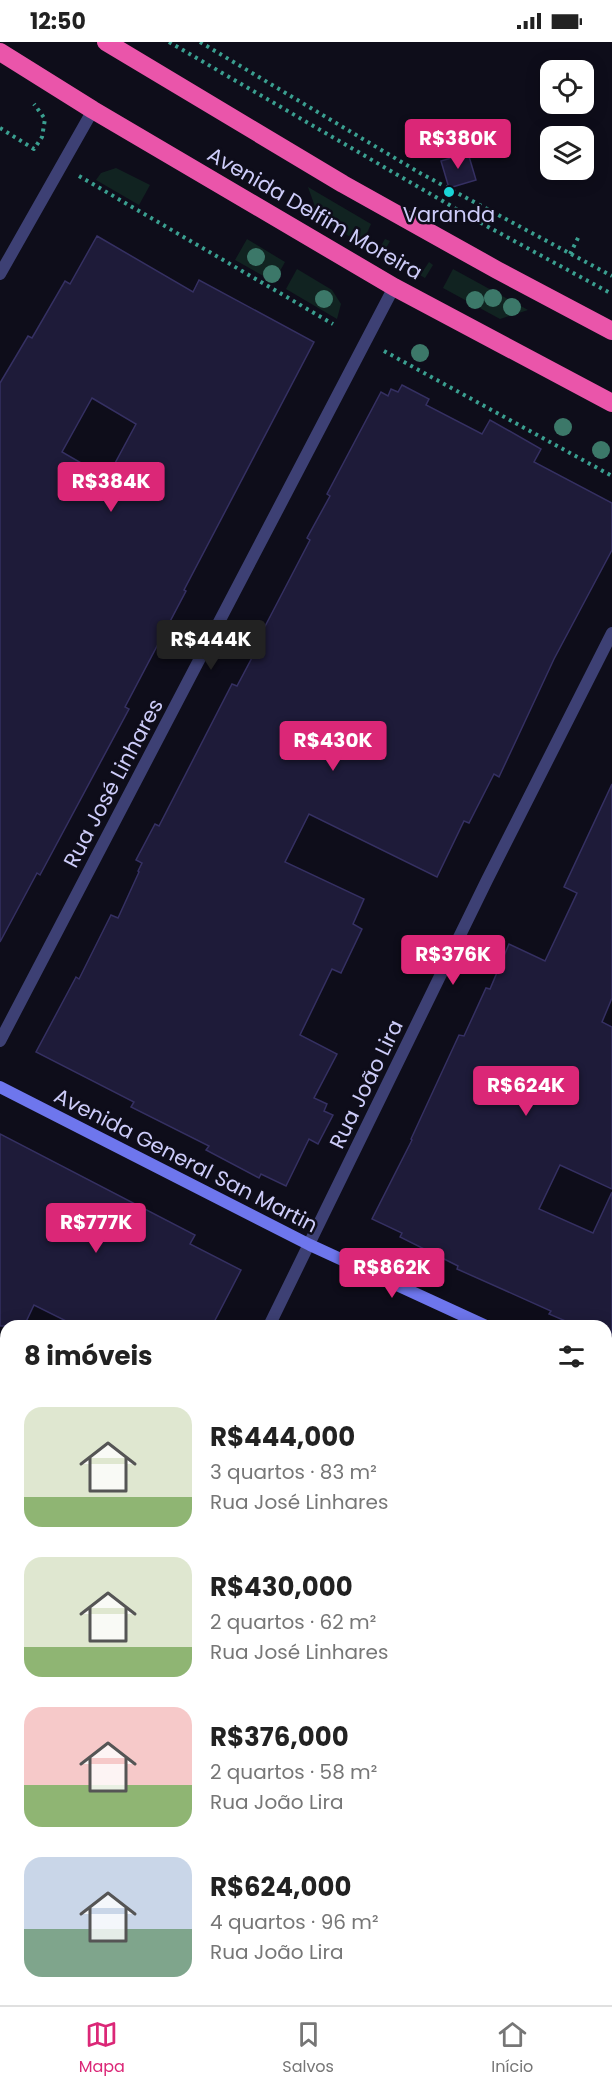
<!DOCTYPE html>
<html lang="pt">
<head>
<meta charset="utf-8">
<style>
  :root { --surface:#fff; --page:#f2f2f2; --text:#222; --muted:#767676; --line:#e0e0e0; --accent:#db2777 }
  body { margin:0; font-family:Poppins,sans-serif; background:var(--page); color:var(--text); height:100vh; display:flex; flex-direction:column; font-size:22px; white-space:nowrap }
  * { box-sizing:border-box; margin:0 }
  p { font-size:20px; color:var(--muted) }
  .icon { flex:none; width:33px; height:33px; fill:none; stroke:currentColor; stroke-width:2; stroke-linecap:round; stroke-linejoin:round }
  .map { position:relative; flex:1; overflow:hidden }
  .details { position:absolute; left:0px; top:1278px; width:612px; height:686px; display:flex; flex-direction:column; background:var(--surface); border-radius:18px 18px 0 0; box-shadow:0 3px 15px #0003 }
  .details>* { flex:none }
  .fabs { position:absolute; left:540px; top:18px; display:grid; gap:12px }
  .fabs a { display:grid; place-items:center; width:54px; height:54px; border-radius:12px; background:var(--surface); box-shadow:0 3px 15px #0003; font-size:30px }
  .price { position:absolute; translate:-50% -51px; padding:0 14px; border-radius:6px; background:var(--accent); color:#fff; font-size:20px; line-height:39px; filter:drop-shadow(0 2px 3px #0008) }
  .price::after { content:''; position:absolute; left:50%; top:36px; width:18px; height:14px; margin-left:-9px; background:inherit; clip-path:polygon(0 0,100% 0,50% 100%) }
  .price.active { background:#222; color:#fff }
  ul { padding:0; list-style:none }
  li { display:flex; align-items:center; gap:18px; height:150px; padding:0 24px }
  li span { display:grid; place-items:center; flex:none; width:168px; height:120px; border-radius:18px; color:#555 }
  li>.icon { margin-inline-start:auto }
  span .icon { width:72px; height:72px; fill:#fffc; stroke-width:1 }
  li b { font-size:26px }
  h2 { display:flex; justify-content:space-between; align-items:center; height:72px; padding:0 24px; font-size:26px }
  .status { display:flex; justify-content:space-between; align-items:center; height:42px; padding:0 30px; background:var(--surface); direction:ltr }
  .status svg { height:16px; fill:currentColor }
  .dock { display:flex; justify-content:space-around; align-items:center; height:84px; border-top:2px solid var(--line); background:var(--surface); font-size:16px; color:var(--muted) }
  .dock a { display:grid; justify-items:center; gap:3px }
  .dock .active { color:var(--accent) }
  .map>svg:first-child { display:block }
  .green { fill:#112321 }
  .building { fill:#1e1b39; stroke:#353062; stroke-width:1.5; fill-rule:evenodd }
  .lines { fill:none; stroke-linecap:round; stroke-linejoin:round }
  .path { stroke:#3a9f90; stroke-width:4; stroke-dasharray:3 4.5; stroke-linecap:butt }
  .street { stroke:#3d4074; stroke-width:12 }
  .secondary { stroke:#6e76ed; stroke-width:12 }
  .highway { stroke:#ea55aa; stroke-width:18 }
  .tree { fill:#3c7869 }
  .poi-dot { fill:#1ad5d7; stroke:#0e0d1a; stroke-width:2 }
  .labels { text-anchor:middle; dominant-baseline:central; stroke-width:5; stroke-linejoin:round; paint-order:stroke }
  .street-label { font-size:21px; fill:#cdccf9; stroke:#0e0d1a }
  .poi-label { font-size:21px; fill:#cdccf9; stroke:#0e0d1a }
</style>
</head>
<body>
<div class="status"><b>12:50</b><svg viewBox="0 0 49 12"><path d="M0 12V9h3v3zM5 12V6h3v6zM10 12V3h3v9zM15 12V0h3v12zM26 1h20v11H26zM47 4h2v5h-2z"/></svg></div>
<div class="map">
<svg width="612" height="1963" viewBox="0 0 612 1963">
  <rect width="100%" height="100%" fill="#0e0d1a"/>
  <!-- green -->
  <g class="green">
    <path d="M116,126L150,143L139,163L96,138L101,131Z"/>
    <path d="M308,145L371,182L362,202L319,176Z"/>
    <path d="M247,197L285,220L274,240L235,218Z"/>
    <path d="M385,197L390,199L385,208L423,229L429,220L433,223L425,236L378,209Z"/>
    <path d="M297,227L332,248L341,262L337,277L286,247Z"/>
    <path d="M453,227L528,268L500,277L443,246Z"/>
    <path d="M612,1628V1934L606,1931V1643Z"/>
  </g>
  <!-- building -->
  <g class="building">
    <path d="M468,111L476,138L449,146L441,119Z"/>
    <path d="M97,194L193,250L199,238L314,300L184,548L186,549L125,665L129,667L40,833L37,831L0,900V341L28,294L32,296L65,239L70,242ZM92,356L136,382L107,436L62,410Z"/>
    <path d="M402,343L429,357L426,363L482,392L490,378L541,407L534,420L612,461V508L554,617L499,735L494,732L469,781L464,779L437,835L309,772L285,820L364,857L353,882L362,887L341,931L332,927L300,993L337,1012L314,1056L327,1062L324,1069L333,1073L318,1102L309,1097L286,1144L261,1132L259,1136L206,1108L209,1104L131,1065L134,1060L36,1010L76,935L79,937L111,873L118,876L139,830L138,829L142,821L136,818L155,782L159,784L232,642L237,644L264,593L261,592L310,498L307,496L330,454L327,452L381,350L388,354L391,347L398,350Z"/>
    <path d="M612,742V956L602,980L612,985V1147L560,1123L539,1167L593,1191L612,1150V1293L606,1291V1284H577L549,1272L551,1269L457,1227L458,1224L400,1195L402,1191L372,1177L412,1098L411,1097L459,993L464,994L486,946L490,947L509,902L545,919L577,851L564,845Z"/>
    <path d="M0,1092L195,1193L190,1202L241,1228L212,1284H76L34,1263L24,1284H0Z"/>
  </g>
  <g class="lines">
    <!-- path -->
    <g class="path">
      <path d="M169,0L470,175L612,252"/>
      <path d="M200,0L420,131L612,234"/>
      <path d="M0,86L34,107L42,95L45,77L34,62"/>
      <path d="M79,134L333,282"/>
      <path d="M570,212L580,192"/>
      <path d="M384,309L612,434"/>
      <path d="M606,1656L612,1642"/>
      <path d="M606,1692L612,1695"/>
      <path d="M459,1963L462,1958"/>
    </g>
    <!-- street -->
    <g class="street">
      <path d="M0,232L93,68"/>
      <path d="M0,999L394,245"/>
      <path d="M269,1284L487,838L612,591"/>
      <path d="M0,1834L6,1822"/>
    </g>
    <!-- secondary -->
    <g class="secondary">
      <path d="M0,1045L310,1203L486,1284"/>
      <path d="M606,1338L612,1341"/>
      <path d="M606,1519L612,1506"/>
      <path d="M0,1690L6,1693"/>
      <path d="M570,1958L581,1963"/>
      <path d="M400,1963L402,1958"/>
    </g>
    <!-- highway -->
    <g class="highway">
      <path d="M106,0L343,142L497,228L612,289"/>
      <path d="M0,10L93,68L394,245L612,361"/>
    </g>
  </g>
  <!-- trees -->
  <g class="tree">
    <circle cx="256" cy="215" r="9"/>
    <circle cx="272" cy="232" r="9"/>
    <circle cx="493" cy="256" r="9"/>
    <circle cx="324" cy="257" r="9"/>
    <circle cx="475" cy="258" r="9"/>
    <circle cx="512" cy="265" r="9"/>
    <circle cx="420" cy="311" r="9"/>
    <circle cx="563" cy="385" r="9"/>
    <circle cx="601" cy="408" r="9"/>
  </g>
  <!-- markers -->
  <circle class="poi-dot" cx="449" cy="150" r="6"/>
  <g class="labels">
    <!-- street labels -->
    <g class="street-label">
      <text transform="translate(315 171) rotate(30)">Avenida Delfim Moreira</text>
      <text transform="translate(113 741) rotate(-62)">Rua José Linhares</text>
      <text transform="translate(366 1042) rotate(-64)">Rua João Lira</text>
      <text transform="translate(186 1118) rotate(27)">Avenida General San Martin</text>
    </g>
    <!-- poi labels -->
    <g class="poi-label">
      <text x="449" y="172">Varanda</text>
    </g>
  </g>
</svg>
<div class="fabs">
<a><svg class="icon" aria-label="locate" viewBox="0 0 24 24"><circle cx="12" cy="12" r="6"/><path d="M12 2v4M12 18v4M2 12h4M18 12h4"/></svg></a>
<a><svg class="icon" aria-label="layers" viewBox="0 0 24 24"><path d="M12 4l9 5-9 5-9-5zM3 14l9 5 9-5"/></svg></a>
</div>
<b class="price" style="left:458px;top:128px">R$380K</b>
<b class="price" style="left:111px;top:471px">R$384K</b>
<b class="price active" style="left:211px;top:629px">R$444K</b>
<b class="price" style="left:333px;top:730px">R$430K</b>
<b class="price" style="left:453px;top:944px">R$376K</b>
<b class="price" style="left:526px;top:1075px">R$624K</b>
<b class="price" style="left:96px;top:1212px">R$777K</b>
<b class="price" style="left:392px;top:1257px">R$862K</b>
<section class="details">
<h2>8 imóveis<svg class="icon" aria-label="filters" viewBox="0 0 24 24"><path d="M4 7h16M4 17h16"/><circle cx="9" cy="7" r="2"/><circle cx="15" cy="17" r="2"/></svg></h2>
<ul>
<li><span style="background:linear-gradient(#dfe7d0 75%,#8fb573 0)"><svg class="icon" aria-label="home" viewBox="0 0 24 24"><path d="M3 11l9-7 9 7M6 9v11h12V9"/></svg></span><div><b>R$444,000</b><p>3 quartos · 83 m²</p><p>Rua José Linhares</p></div></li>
<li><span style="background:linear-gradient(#dfe7d0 75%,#8fb573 0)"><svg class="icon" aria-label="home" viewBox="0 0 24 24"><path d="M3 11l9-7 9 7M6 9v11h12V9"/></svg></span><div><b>R$430,000</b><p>2 quartos · 62 m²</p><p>Rua José Linhares</p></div></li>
<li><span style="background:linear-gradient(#f6c9c9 65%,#8fb573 0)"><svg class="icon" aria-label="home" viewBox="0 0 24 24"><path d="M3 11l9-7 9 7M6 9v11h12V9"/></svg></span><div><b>R$376,000</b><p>2 quartos · 58 m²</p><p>Rua João Lira</p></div></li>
<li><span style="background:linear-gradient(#c9d6e8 60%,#7fa58c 0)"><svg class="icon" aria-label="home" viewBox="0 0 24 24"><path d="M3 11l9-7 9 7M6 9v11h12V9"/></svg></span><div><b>R$624,000</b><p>4 quartos · 96 m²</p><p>Rua João Lira</p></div></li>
</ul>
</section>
</div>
<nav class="dock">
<a class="active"><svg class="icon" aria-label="map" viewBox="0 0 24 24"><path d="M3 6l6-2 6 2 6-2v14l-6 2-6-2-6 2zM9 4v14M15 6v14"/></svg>Mapa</a>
<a><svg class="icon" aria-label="saved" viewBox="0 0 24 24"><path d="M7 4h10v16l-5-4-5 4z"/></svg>Salvos</a>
<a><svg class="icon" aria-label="home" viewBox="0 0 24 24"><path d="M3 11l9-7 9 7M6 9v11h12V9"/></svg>Início</a>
</nav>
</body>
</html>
